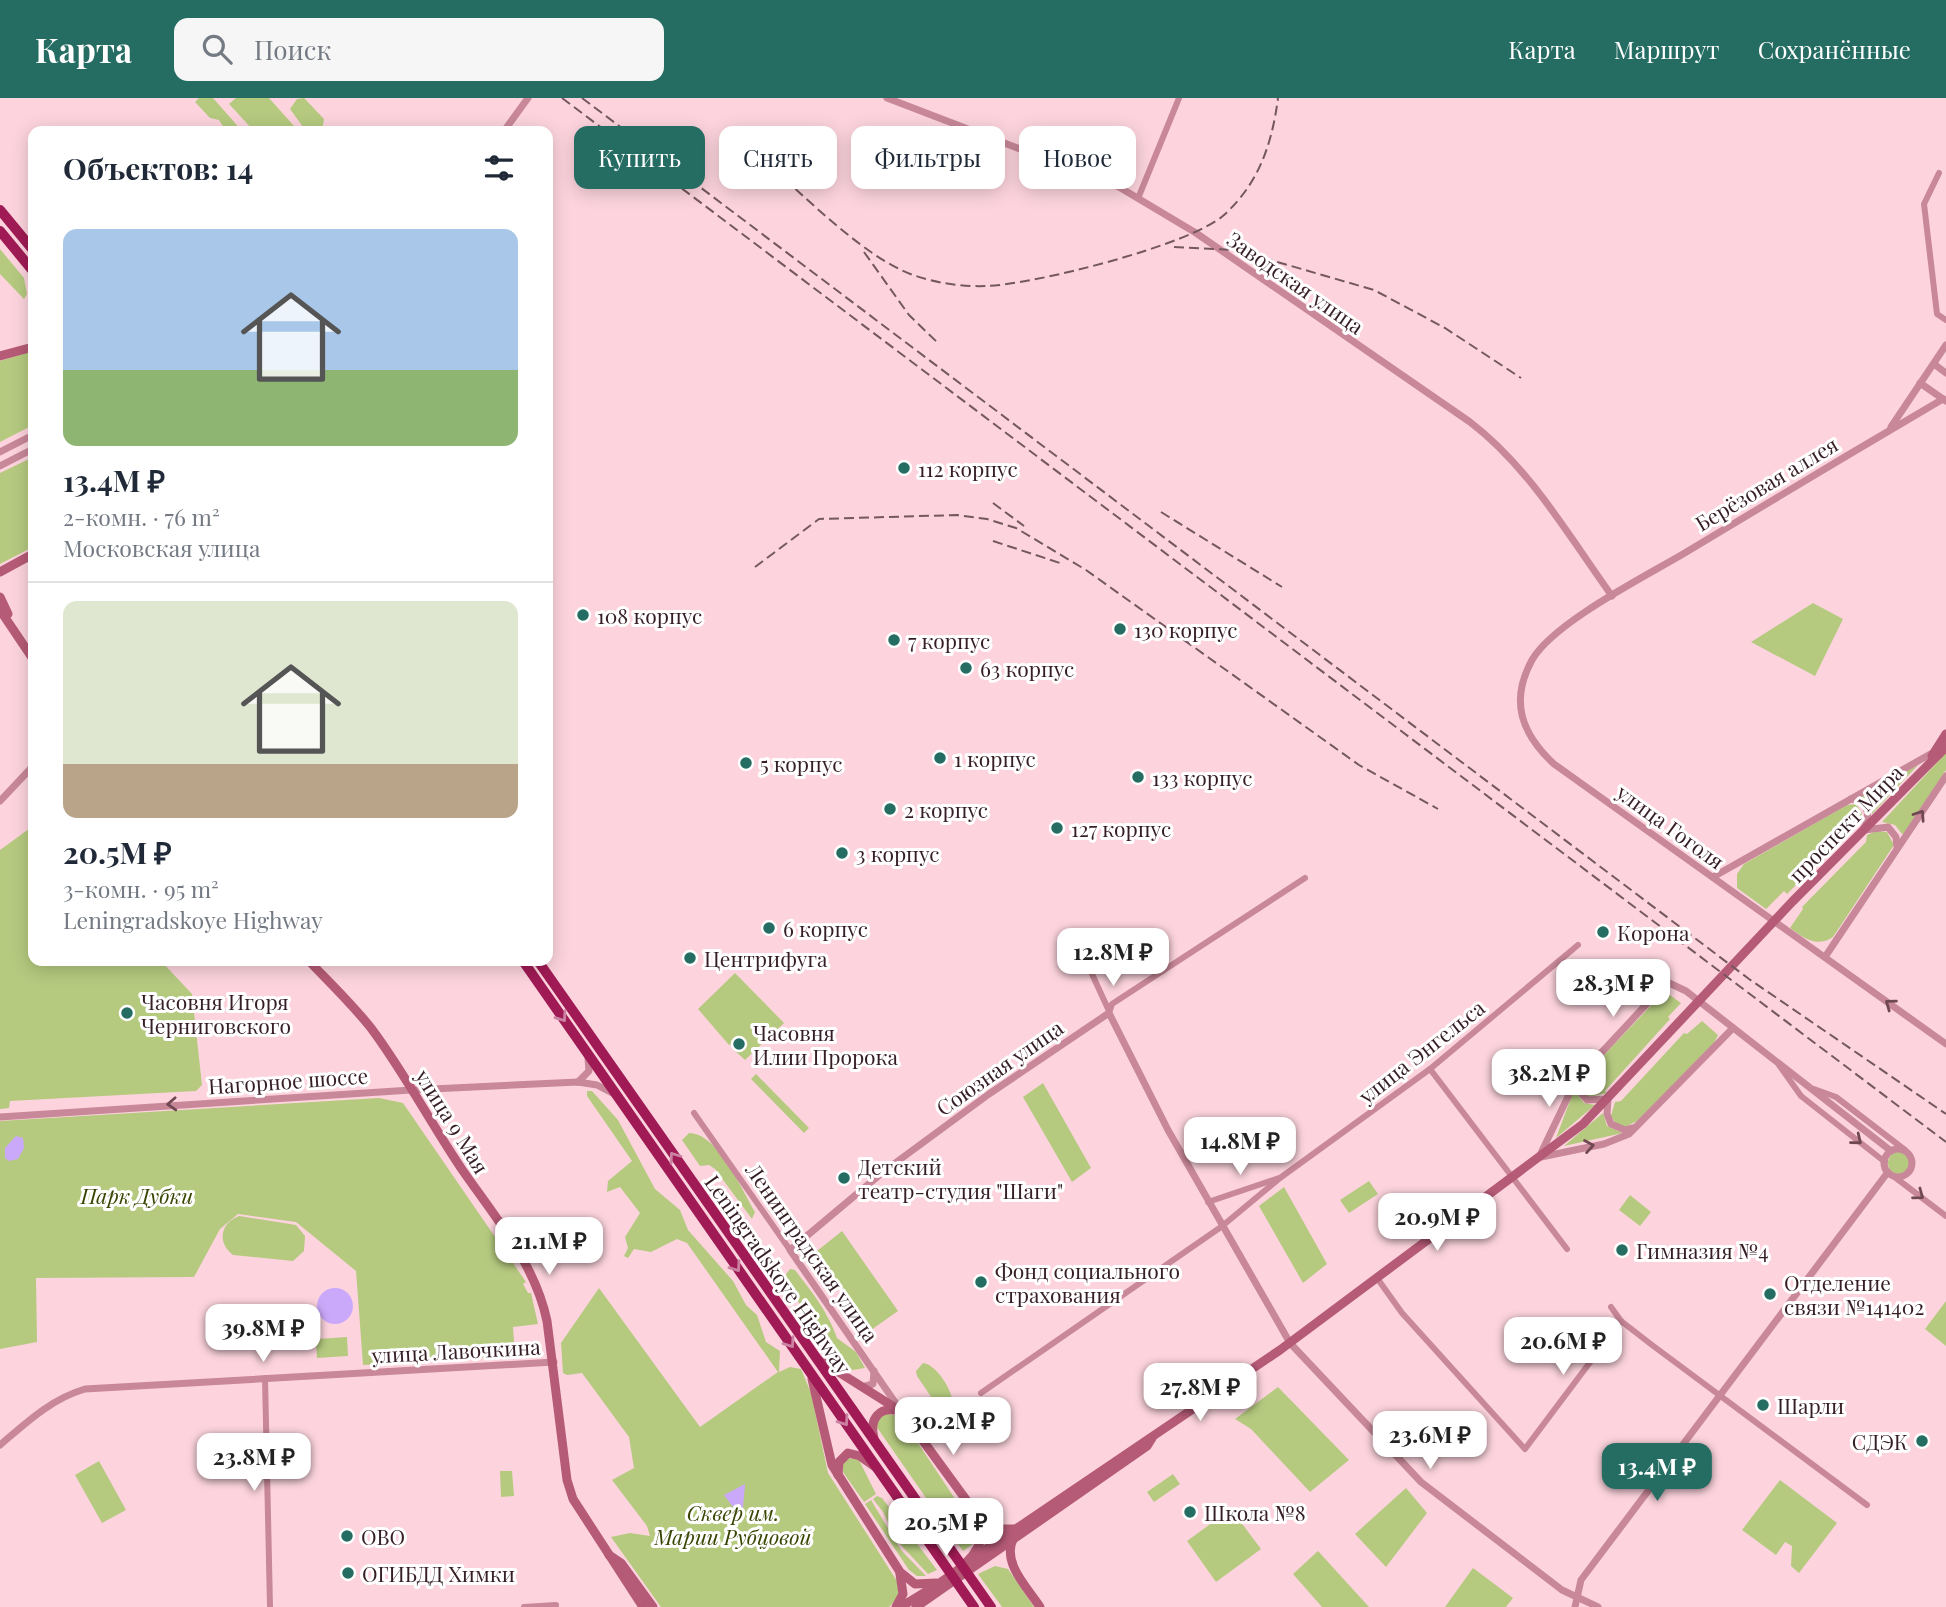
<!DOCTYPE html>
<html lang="ru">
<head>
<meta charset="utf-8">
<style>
  :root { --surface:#fff; --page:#f6f6f7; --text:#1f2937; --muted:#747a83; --line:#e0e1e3; --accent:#256c62 }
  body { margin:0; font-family:"Playfair Display",serif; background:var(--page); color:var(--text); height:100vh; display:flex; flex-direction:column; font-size:26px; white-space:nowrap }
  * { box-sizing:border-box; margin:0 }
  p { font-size:23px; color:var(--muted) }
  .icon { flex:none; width:38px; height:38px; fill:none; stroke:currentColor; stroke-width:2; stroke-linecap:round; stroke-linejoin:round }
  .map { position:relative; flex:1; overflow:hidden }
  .panel { position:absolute; left:28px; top:28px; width:525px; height:840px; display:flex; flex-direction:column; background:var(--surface); border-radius:14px; box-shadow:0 4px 18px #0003 }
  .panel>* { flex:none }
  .banner { position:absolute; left:574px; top:28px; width:665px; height:63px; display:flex; gap:14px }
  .price { position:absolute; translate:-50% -60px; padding:0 16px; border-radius:14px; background:#fff; color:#222; font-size:23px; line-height:46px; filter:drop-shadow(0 2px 4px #0008) }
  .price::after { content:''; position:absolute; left:50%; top:42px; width:21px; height:16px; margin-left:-10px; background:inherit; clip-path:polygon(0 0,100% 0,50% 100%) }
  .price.on { background:var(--accent); color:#fff }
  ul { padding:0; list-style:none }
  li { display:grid; align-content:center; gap:14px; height:371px; padding:0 35px }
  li+li { border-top:2px solid var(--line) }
  li span { display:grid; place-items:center; height:217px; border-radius:14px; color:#555 }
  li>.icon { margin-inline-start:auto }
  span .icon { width:126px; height:126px; fill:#fffc; stroke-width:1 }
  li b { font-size:30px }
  h2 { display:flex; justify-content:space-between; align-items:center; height:84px; padding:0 35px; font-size:30px }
  .tag { padding:0 24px; border-radius:14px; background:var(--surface); box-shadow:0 4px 18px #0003; font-size:24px; line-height:63px }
  .tag.on { background:var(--accent); color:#fff }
  header { display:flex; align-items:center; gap:42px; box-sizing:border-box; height:98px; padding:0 35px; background:var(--accent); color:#fff }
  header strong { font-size:33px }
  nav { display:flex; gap:38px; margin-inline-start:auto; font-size:24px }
  .search { width:490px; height:63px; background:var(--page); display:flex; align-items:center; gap:18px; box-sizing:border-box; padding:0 24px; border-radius:14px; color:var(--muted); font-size:26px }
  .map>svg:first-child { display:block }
  .green { fill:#b5ca7f }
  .water { fill:#caa9fb }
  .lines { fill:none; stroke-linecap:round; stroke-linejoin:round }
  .minor { stroke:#c88899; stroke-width:6 }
  .tertiary { stroke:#c88899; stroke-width:7 }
  .secondary { stroke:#b65b77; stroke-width:9 }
  .trunk { stroke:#a01b55; stroke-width:10 }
  .rail { stroke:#74575f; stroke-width:2; stroke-dasharray:10 5; stroke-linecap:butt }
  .oneway { stroke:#704853 }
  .oneway2 { stroke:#cb82a2 }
  .poi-dot { fill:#256c62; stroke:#fff; stroke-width:2.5 }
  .labels { text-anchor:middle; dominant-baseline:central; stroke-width:6; stroke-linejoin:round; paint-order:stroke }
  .street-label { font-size:21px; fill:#361e25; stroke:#fff }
  .poi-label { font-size:21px; fill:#361e25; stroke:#fff; text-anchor:start }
  .park-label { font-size:21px; font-style:italic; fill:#374500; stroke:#fff }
</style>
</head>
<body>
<header>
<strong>Карта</strong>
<div class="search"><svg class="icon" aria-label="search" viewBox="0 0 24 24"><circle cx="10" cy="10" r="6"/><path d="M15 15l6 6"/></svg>Поиск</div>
<nav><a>Карта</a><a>Маршрут</a><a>Сохранённые</a></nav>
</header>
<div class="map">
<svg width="1946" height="1509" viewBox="0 0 1946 1509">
  <rect width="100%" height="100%" fill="#fdd4de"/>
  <!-- green -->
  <g class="green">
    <path d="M199,0H213L242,33H226L219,22L210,20L195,4Z"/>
    <path d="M236,0H269L294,28L288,33H254L229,6Z"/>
    <path d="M304,0L324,21L322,33H306L290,11L297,1Z"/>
    <path d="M0,151L24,180L27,196L24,201L0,176Z"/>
    <path d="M33,253V327L0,344V263Z"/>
    <path d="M33,359V449L0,466V375Z"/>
    <path d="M1813,505L1843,521L1815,578L1751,544Z"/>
    <path d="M1946,655V672L1906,735L1902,736L1895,727L1882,724Z"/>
    <path d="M1918,667L1872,716L1869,707L1856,699Z"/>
    <path d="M1856,706L1862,715L1859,724L1787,796L1784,793L1766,811L1737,790V776L1744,766L1847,707Z"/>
    <path d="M33,728V863H161L192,896L202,987L196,993L10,1003L9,1010L0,1011V752Z"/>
    <path d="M1877,733L1887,734L1894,747L1833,839C1816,850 1804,840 1790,830L1803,811L1802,809L1866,744L1867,737Z"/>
    <path d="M735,875L784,925L745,962L734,952L743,947L741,942L729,947L698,911Z"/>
    <path d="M1667,895L1681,905L1668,919L1670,921L1605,993L1607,995L1589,999L1583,993L1585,977L1661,897Z"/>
    <path d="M1702,923L1718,937L1714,945L1637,1023L1625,1029L1616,1026L1611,1018L1615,1004L1621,1003L1684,935L1687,936Z"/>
    <path d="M756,976L809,1030L804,1035L751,981Z"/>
    <path d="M1043,985L1091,1070L1072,1084L1023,999Z"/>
    <path d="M1574,992L1584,1005L1595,1007L1556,1040Z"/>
    <path d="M587,993H592L618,1022L655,1091L680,1112L688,1132L733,1183L746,1207L757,1217L766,1244L780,1253L779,1274L790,1269L801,1271L811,1295L828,1375L897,1483L899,1498L889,1509H661L611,1439L630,1435L650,1438L647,1428L612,1382L634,1370L629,1339L582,1275L567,1277L563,1275L561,1245L599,1190L700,1329L778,1274L687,1145L677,1141L651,1154L634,1151L628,1160L624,1158L628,1150L625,1139L640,1115L620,1089L607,1094L608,1083L632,1063L587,998Z"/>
    <path d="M379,1000L403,1005L526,1184L523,1186L528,1195H531L538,1226L513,1229L515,1258L363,1267L356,1173L296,1124L238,1116L220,1131L194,1179L36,1180L37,1244L0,1251V1023Z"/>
    <path d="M1603,1015L1607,1028L1623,1035L1564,1048Z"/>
    <path d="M689,1035C718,1035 742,1092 755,1114L752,1121L715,1071L709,1067L700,1068L682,1042Z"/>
    <circle cx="1899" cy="1065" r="11"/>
    <path d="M1369,1083L1378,1096L1349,1115L1340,1102Z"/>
    <path d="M1284,1089L1327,1166L1303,1185L1259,1108Z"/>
    <path d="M1630,1097L1651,1114L1640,1128L1619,1112Z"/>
    <path d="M239,1118L296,1127L305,1138L304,1153L293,1163L233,1157C217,1145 220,1125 239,1118Z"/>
    <path d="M842,1133L898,1213L871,1232L817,1153Z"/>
    <path d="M790,1171L795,1172C812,1194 828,1214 837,1240L856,1254L865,1270L847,1273L834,1254L828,1257C818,1248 823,1244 822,1234C821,1229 814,1222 811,1218L802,1219V1210L791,1191L781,1190L778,1187Z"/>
    <path d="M1946,1203V1248L1925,1231Z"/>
    <path d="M308,1228L309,1241L282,1243V1230Z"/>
    <path d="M347,1239L348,1258L317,1260L316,1241Z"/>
    <path d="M923,1265C936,1266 955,1295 952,1307L947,1310L938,1309L917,1278L916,1273Z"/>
    <path d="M1278,1289L1349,1362L1310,1394L1251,1331L1235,1321Z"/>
    <path d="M887,1316L900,1318L975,1431L973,1446L963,1453L876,1328L879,1320Z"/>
    <path d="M848,1360L859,1362L876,1396L864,1404L843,1374V1365Z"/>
    <path d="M99,1363L126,1412L102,1425L75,1377Z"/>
    <path d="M500,1373H512L514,1398L501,1399Z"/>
    <path d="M1173,1376L1180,1386L1154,1404L1147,1394Z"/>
    <path d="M1780,1382L1837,1425L1799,1475L1791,1468L1792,1448L1785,1444L1776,1457L1742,1432Z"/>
    <path d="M1406,1390L1427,1415L1386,1469L1355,1436Z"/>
    <path d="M877,1398L882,1400L937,1472L928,1476L898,1444L883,1414L873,1401Z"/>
    <path d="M871,1402L901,1452L926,1478H917L909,1472L865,1406Z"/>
    <path d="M1231,1411L1261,1451L1216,1484L1187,1443Z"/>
    <path d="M1318,1453L1369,1509H1322L1293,1476Z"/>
    <path d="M995,1468L1008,1471L1034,1509H1002L978,1476Z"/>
    <path d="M1473,1470L1513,1500L1506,1509H1445Z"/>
  </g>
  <!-- water -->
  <g class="water">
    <path d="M16,1038L23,1040L24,1050L18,1061L9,1063L5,1060V1050Z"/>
    <circle cx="335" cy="1208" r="18"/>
    <path d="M745,1386L742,1421L724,1397Z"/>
  </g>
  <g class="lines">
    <!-- minor -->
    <g class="minor">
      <path d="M1939,75L1924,106L1937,216L1946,222"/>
      <path d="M1139,98L1179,0"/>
      <path d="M1092,876L1109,913"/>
      <path d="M1109,915L1112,906L1305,780"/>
      <path d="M1779,967L1801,998L1885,1064"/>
      <path d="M1430,971L1567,1151"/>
      <path d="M1814,991L1836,999L1905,1052"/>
      <path d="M694,1015L790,1152"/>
      <path d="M1892,1077L1946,1118"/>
      <path d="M1208,1104L1279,1080"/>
      <path d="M1377,1180L1402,1215L1525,1351L1621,1223"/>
      <path d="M1611,1209L1621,1223L1652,1247L1867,1407"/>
      <path d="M265,1280L270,1509"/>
      <path d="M981,1295L1221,1129L1280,1080L1430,971L1578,847"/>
      <path d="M524,1509L556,1507"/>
    </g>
    <!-- tertiary -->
    <g class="tertiary">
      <path d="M887,0L1119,89L1196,135L1470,324C1530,370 1568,437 1612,498"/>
      <path d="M504,33L528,0"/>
      <path d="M1934,266L1946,275"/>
      <path d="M1920,285L1946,303"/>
      <path d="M1943,301C1856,352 1769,404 1683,456C1644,479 1553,525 1532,562C1509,604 1522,636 1554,666L1946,946"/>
      <path d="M1891,329L1946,247"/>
      <path d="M0,354L33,337"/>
      <path d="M0,368L33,351"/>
      <path d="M1851,701C1868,702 1871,717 1864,730"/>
      <path d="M0,703L33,668"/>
      <path d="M1865,732L1888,729L1896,739L1897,749"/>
      <path d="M1713,779L1934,654"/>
      <path d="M1825,859L1946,678"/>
      <path d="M1579,980L1580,994L1587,1002L1608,1001L1607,1016L1611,1026L1625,1032L1633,1030"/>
      <path d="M578,984L589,973L588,960"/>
      <path d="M0,1019L411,992L578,984L597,987L614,996"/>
      <circle cx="1898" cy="1065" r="14"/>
      <path d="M1541,1055L1576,982L1667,884L1686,893L1891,1053"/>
      <path d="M1541,1059L1604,1046L1629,1036L1733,930"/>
      <path d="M862,1289L873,1286L874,1273"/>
      <path d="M899,1310L790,1152L883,1074L989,996L1109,915L1168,1032L1290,1245L1421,1384L1562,1492L1598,1509"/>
      <path d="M0,1347C27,1324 51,1301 85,1291L554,1264"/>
      <path d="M1575,1509L1581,1482L1888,1074"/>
    </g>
    <!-- secondary -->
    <g class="secondary">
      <path d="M0,258L33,249"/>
      <path d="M0,474L33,456"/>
      <path d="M0,499L8,516"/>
      <path d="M0,512L33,561"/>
      <path d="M1932,658L1946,636"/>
      <path d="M309,863C330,885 352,906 371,930C404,974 430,1024 461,1070C494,1118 535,1165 547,1223L567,1382L573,1401L643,1509"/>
      <path d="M821,1263L902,1314L983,1425L996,1431H1014"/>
      <path d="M812,1281L832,1367L900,1474L915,1486L936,1485"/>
      <path d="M874,1340C869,1321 879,1308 899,1313"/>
      <path d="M838,1377L839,1364L848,1355L860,1358L874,1368"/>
      <path d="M1013,1441C1002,1465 1027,1489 1040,1509"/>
      <path d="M609,1457L621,1465L653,1509"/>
      <path d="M973,1460L1280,1252L1583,1026L1792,804L1946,649"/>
      <path d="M896,1509L903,1496L900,1476"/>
      <path d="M901,1509C929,1490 994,1462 980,1422"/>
      <path d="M916,1509L1147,1348L1152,1340"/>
    </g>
    <!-- trunk -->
    <g class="trunk">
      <path d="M0,112L33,152"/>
      <path d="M0,133L33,173"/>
      <path d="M523,863L974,1509"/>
      <path d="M538,863L991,1509"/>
    </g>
    <!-- rail -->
    <g class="rail">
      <path d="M562,0L1946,1044"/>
      <path d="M582,0L1749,881L1946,1016"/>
      <path d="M762,61C803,96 863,159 913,177C936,185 962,189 986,188C1032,187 1191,147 1224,117C1259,85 1272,46 1278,0"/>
      <path d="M1174,149L1236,152L1374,192L1445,230L1521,280"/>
      <path d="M864,154L909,217L939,246"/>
      <path d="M993,405L1024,428"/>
      <path d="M1161,414L1282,489"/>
      <path d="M993,443L1063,466"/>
      <path d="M755,469L819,421L957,417L987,421L1016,430L1086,472L1359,667L1438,711"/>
    </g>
  </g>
  <!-- one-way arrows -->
  <defs><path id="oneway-chevron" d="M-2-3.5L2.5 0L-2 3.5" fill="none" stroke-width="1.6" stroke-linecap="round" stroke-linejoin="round" transform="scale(1.75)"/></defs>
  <g class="oneway">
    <use href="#oneway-chevron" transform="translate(1920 717) rotate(-56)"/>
    <use href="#oneway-chevron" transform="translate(1890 906) rotate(-144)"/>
    <use href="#oneway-chevron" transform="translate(172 1006) rotate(177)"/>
    <use href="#oneway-chevron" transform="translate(1857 1042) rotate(39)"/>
    <use href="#oneway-chevron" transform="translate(1589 1048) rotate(-10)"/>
    <use href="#oneway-chevron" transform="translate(1919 1097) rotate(37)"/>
  </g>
  <g class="oneway2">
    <use href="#oneway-chevron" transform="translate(562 919) rotate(55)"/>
    <use href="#oneway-chevron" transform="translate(674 1059) rotate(-126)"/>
    <use href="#oneway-chevron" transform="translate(736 1169) rotate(55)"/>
    <use href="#oneway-chevron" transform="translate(790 1245) rotate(55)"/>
    <use href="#oneway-chevron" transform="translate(844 1323) rotate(55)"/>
  </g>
  <!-- markers -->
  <g class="poi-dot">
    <circle cx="904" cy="370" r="7"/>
    <circle cx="583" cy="517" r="7"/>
    <circle cx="1120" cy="531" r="7"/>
    <circle cx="894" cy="542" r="7"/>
    <circle cx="966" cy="570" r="7"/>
    <circle cx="940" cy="660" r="7"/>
    <circle cx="746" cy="665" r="7"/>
    <circle cx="1138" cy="679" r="7"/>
    <circle cx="890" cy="711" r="7"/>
    <circle cx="1057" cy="730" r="7"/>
    <circle cx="842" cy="755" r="7"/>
    <circle cx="769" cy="830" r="7"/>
    <circle cx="1603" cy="834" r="7"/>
    <circle cx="690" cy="860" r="7"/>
    <circle cx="127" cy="915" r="7"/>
    <circle cx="739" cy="946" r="7"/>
    <circle cx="844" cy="1080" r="7"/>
    <circle cx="1622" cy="1152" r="7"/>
    <circle cx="981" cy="1184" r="7"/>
    <circle cx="1770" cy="1196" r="7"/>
    <circle cx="1763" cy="1307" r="7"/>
    <circle cx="1922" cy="1343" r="7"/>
    <circle cx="1190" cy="1414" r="7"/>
    <circle cx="347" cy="1438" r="7"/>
    <circle cx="348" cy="1475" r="7"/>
  </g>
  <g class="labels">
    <!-- street labels -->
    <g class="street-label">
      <text transform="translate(1296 184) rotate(35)">Заводская улица</text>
      <text transform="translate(1766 385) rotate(-31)">Берёзовая аллея</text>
      <text transform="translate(1845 725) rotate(-46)">проспект Мира</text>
      <text transform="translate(1671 728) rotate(36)">улица Гоголя</text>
      <text transform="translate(1421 953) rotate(-38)">улица Энгельса</text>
      <text transform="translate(999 969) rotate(-35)">Союзная улица</text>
      <text transform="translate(288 982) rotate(-4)">Нагорное шоссе</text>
      <text transform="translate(453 1023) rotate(58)">улица 9 Мая</text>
      <text transform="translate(813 1154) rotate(55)">Ленинградская улица</text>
      <text transform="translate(779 1176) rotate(55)">Leningradskoye Highway</text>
      <text transform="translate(456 1252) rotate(-3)">улица Лавочкина</text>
    </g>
    <!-- poi labels -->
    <g class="poi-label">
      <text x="918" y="370">112 корпус</text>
      <text x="597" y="517">108 корпус</text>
      <text x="1134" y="531">130 корпус</text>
      <text x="908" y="542">7 корпус</text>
      <text x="980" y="570">63 корпус</text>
      <text x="954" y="660">1 корпус</text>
      <text x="760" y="665">5 корпус</text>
      <text x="1152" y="679">133 корпус</text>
      <text x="904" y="711">2 корпус</text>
      <text x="1071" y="730">127 корпус</text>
      <text x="856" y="755">3 корпус</text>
      <text x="783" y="830">6 корпус</text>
      <text x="1617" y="834">Корона</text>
      <text x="704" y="860">Центрифуга</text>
      <text x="141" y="903">Часовня Игоря<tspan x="141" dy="24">Черниговского</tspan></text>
      <text x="753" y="934">Часовня<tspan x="753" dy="24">Илии Пророка</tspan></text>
      <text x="858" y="1068">Детский<tspan x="858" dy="24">театр-студия "Шаги"</tspan></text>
      <text x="1636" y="1152">Гимназия №4</text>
      <text x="995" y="1172">Фонд социального<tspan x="995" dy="24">страхования</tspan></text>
      <text x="1784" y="1184">Отделение<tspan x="1784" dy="24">связи №141402</tspan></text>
      <text x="1777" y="1307">Шарли</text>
      <text x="1908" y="1343" text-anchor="end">СДЭК</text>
      <text x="1204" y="1414">Школа №8</text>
      <text x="361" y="1438">ОВО</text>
      <text x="362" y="1475">ОГИБДД Химки</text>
    </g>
    <!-- park labels -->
    <g class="park-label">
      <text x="137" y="1097">Парк Дубки</text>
      <text x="733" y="1414">Сквер им.<tspan x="733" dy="24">Марии Рубцовой</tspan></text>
    </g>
  </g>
</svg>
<b class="price" style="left:1113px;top:890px">12.8M ₽</b>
<b class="price" style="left:1613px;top:921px">28.3M ₽</b>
<b class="price" style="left:1549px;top:1011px">38.2M ₽</b>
<b class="price" style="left:1240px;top:1079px">14.8M ₽</b>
<b class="price" style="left:1437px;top:1155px">20.9M ₽</b>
<b class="price" style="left:549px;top:1179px">21.1M ₽</b>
<b class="price" style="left:263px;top:1266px">39.8M ₽</b>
<b class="price" style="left:1563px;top:1279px">20.6M ₽</b>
<b class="price" style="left:1200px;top:1325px">27.8M ₽</b>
<b class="price" style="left:953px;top:1359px">30.2M ₽</b>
<b class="price" style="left:1430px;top:1373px">23.6M ₽</b>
<b class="price" style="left:254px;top:1395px">23.8M ₽</b>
<b class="price on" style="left:1657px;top:1405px">13.4M ₽</b>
<b class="price" style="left:946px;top:1460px">20.5M ₽</b>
<div class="banner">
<a class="tag on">Купить</a>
<a class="tag">Снять</a>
<a class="tag">Фильтры</a>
<a class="tag">Новое</a>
</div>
<section class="panel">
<h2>Объектов: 14<svg class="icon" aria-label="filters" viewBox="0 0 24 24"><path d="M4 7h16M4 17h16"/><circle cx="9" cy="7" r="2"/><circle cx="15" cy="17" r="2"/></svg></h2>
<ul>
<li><span style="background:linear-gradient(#a9c7e8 65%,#8fb573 0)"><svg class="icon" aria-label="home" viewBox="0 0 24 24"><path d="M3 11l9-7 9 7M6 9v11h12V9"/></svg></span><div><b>13.4M ₽</b><p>2-комн. · 76 m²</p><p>Московская улица</p></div></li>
<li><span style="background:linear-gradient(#dfe7d0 75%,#b9a48a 0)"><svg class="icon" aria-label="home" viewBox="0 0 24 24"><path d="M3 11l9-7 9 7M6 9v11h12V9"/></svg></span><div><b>20.5M ₽</b><p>3-комн. · 95 m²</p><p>Leningradskoye Highway</p></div></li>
</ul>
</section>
</div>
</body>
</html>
